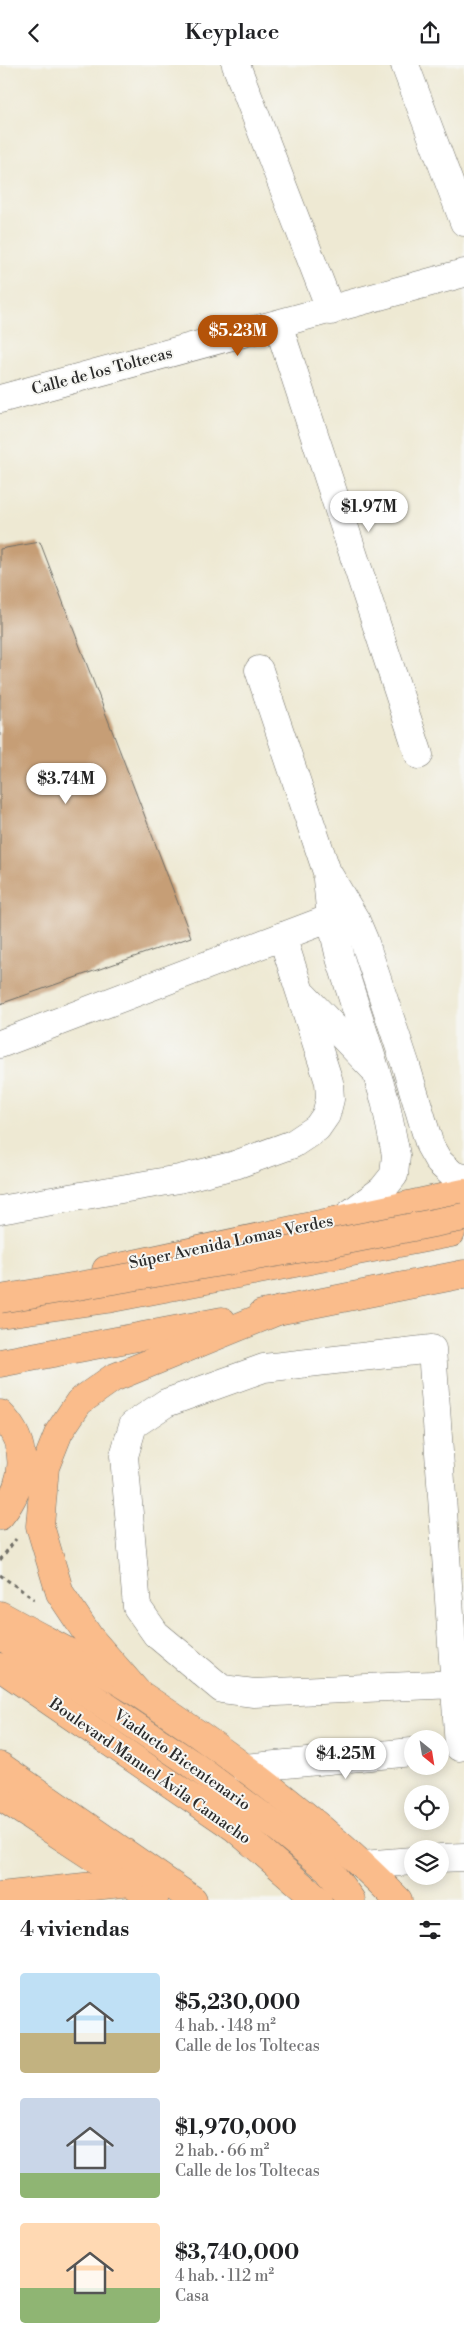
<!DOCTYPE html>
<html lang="es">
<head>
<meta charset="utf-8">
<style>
  :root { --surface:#fff; --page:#f6f6f6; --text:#202124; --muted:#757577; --accent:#b45309 }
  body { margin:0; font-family:"Libre Bodoni",serif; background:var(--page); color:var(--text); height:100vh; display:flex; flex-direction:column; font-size:19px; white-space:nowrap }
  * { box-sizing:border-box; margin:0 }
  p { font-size:16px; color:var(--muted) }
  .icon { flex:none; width:28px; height:28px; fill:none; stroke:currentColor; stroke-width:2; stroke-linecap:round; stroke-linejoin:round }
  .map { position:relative; height:1835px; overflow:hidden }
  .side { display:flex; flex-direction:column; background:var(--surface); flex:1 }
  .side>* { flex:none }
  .needle { width:32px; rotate:150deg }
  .controls { position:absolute; left:404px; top:1665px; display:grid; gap:10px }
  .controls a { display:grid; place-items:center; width:45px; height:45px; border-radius:50%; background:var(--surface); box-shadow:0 2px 12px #0003; font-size:25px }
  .price { position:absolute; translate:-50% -42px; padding:0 11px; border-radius:18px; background:#fff; color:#222; font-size:16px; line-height:32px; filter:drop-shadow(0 1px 2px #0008) }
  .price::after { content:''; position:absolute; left:50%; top:30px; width:15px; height:11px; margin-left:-8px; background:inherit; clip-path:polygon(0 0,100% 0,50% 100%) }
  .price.active { background:var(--accent); color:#fff }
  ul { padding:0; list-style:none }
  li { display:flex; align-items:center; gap:15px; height:125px; padding:0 20px }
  li span { display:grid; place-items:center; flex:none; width:140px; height:100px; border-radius:5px; color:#555 }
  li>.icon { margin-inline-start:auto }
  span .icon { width:60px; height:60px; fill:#fffc; stroke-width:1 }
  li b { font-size:21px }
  h2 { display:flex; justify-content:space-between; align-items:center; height:60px; padding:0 20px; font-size:21px }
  header { display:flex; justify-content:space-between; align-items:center; height:65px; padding:0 20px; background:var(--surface); font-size:22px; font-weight:600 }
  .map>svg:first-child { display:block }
  .building { fill:#c69e76 }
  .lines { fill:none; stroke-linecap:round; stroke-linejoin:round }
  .minor-casing { stroke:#6f6e66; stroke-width:29 }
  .major-casing { stroke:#6f6e66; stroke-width:29 }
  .highway-casing { stroke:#6f6e66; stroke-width:29 }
  .path { stroke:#6f6e66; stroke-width:3; stroke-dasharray:4 4; stroke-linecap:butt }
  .minor { stroke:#fff; stroke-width:28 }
  .major { stroke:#fabc8b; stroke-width:28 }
  .highway { stroke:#fabc8b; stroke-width:28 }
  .highway-bridge-casing { stroke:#6f6e66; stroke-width:29; stroke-linecap:butt }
  .highway-bridge { stroke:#fabc8b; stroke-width:28 }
  .labels { text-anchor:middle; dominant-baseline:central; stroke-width:4; stroke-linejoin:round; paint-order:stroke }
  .street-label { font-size:16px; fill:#2b2b2b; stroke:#f6f6f2 }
</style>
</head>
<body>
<header><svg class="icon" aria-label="back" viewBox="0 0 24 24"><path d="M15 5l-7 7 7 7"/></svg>Keyplace<svg class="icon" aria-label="share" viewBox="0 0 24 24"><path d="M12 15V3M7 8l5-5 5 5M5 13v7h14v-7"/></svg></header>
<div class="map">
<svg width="464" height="1835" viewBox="0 0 464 1835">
  <rect width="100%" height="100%" fill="#f6f6f2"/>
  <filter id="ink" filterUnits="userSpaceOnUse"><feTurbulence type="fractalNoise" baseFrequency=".02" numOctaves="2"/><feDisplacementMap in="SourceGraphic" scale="10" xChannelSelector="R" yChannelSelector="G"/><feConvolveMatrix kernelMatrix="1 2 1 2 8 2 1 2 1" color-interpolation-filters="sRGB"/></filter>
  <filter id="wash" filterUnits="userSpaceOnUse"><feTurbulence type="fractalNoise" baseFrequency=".0096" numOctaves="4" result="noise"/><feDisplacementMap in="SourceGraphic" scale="20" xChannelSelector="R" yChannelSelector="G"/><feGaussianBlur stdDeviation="1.12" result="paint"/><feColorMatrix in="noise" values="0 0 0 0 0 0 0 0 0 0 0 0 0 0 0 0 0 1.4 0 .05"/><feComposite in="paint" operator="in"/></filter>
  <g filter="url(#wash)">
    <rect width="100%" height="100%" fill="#eee9d3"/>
    <g id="blocks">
      <!-- building -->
      <path class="building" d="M40,477L191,872L0,939V484Z"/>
    </g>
  </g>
  <g filter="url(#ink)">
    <use href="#blocks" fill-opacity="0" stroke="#6f6e66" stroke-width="1"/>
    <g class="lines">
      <!-- minor casing -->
      <g class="minor-casing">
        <g id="minor">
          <path d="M236,0L331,246"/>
          <path d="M405,0L464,157"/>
          <path d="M278,259L419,690"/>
          <path d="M0,334L464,208"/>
          <path d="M259,605L327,807L356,856L364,875L406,1001L430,1081L439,1097L453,1110L464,1113"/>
          <path d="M327,814L331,853L340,893L385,1035L396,1090L394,1110L382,1125L343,1154"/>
          <path d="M304,931L373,1003"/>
          <path d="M0,979L331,853L348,855"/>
          <path d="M0,1145L179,1114L235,1100L293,1079L317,1063L326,1050L330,1034L329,1017L282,871"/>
          <path d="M455,1619L254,1628L222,1624L156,1569L137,1542L124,1391L133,1360L166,1338L264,1303L432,1284C440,1417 451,1549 459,1682"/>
          <path d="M244,1703L412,1687"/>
          <path d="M440,1793L464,1792"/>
          <path d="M363,1800L412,1796"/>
        </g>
      </g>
      <!-- major casing -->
      <g class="major-casing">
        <g id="major">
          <path d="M106,1205L464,1128"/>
          <path d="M262,1249L464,1209"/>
          <path d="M0,1298L222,1256"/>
          <path d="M0,1349C31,1380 26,1419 0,1451"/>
          <path d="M0,1550C46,1576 94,1599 138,1628C229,1688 322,1757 398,1835"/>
          <path d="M137,1627L90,1573L60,1528L40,1461L45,1402L59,1367L79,1337L113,1313L280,1245"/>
          <path d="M0,1731L131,1817L154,1835"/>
          <path d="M0,1831L131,1817"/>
        </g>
      </g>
      <!-- highway casing -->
      <g class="highway-casing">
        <g id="highway">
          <path d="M0,1249L107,1234L451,1168"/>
          <path d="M0,1570L192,1699L278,1763L328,1804L351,1835"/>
          <path d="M0,1602L235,1763L318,1835"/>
          <path d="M0,1701L193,1835"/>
        </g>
      </g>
      <!-- path -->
      <g class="path">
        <path d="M0,1495L16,1474"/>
        <path d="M0,1510L34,1534"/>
      </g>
      <!-- minor -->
      <use href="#minor" class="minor"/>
      <!-- major -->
      <use href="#major" class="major"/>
      <!-- highway -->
      <use href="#highway" class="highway"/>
      <!-- highway-bridge casing -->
      <g class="highway-bridge-casing">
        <path id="highway-bridge" d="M0,1234L316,1181L464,1152"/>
      </g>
      <!-- highway-bridge -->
      <use href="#highway-bridge" class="highway-bridge"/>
    </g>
  </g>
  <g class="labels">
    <!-- street labels -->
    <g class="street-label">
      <text transform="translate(102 306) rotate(-15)">Calle de los Toltecas</text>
      <text transform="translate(231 1177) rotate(-12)">Súper Avenida Lomas Verdes</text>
      <text transform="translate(182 1695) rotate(35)">Viaducto Bicentenario</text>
      <text transform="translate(150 1706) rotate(35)">Boulevard Manuel Ávila Camacho</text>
    </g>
  </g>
</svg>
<div class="controls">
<a><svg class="needle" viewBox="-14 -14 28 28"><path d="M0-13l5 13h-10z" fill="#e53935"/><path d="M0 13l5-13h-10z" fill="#757577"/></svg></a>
<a><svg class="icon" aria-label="locate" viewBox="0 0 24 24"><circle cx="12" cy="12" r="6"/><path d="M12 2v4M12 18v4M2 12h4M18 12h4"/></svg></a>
<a><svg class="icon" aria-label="layers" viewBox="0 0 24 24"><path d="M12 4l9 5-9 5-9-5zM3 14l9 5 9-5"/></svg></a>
</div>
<b class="price active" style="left:238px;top:292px">$5.23M</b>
<b class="price" style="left:369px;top:468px">$1.97M</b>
<b class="price" style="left:66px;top:740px">$3.74M</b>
<b class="price" style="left:346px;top:1715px">$4.25M</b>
</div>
<section class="side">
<h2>4 viviendas<svg class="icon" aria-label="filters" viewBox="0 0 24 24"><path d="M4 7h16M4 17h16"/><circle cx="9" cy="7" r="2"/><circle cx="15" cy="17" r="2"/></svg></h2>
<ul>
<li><span style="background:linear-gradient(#bfe0f5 60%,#c2b280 0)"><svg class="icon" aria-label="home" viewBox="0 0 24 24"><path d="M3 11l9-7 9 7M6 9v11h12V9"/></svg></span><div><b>$5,230,000</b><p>4 hab. · 148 m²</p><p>Calle de los Toltecas</p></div></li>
<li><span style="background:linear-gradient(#c9d6e8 75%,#8fb573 0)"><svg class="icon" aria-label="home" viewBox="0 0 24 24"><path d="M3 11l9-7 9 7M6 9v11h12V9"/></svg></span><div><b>$1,970,000</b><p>2 hab. · 66 m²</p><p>Calle de los Toltecas</p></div></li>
<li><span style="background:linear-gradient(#ffd9b3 65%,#8fb573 0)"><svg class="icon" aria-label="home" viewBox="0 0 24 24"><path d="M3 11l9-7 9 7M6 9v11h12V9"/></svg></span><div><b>$3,740,000</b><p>4 hab. · 112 m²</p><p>Casa</p></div></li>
</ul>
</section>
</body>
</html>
